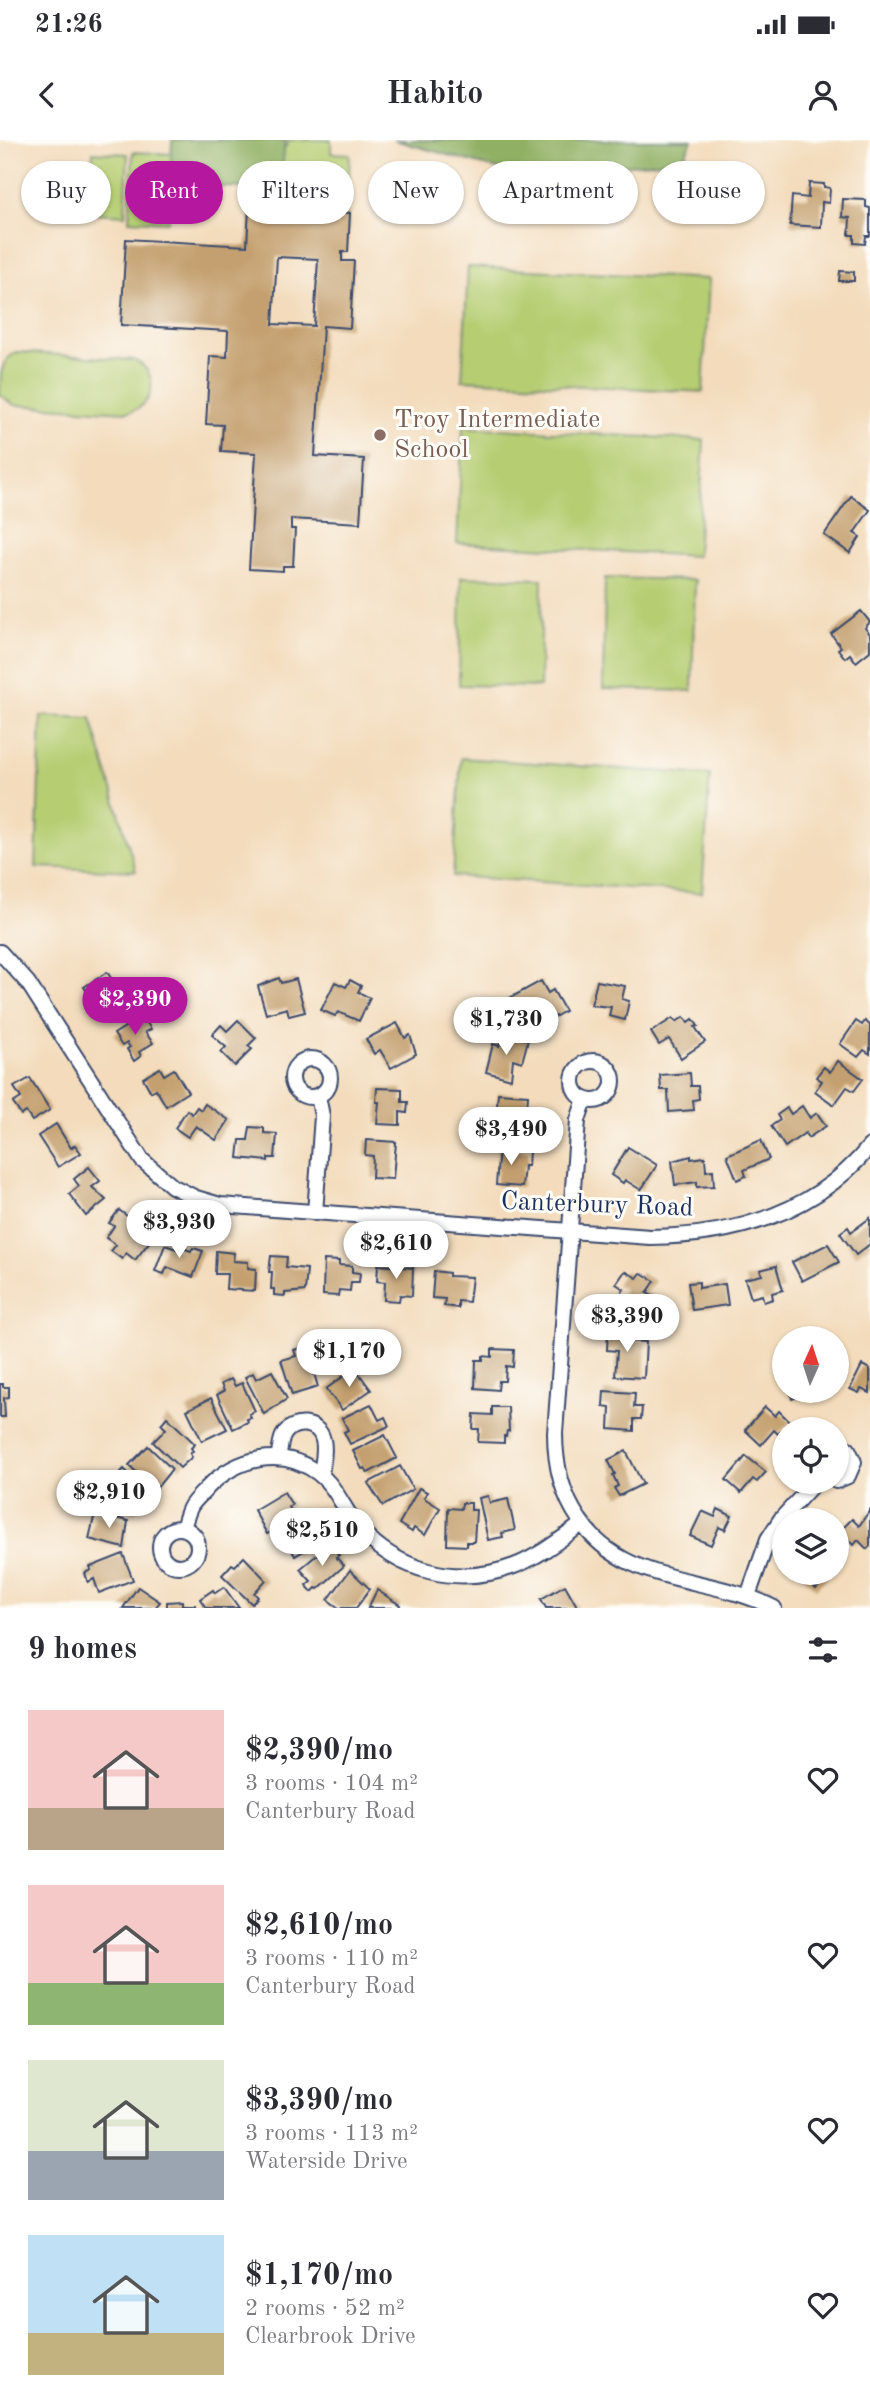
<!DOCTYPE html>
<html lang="en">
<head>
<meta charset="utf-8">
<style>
  :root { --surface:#fff; --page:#f7f7f7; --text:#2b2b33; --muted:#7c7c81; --accent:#b5179e }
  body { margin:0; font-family:"Old Standard TT",serif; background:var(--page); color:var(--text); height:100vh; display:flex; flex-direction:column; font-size:26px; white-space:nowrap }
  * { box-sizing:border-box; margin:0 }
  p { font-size:23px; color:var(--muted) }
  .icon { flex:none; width:38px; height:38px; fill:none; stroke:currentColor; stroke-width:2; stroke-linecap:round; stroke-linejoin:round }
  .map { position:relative; height:1468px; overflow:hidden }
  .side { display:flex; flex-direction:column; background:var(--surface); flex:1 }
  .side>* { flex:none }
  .guide { position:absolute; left:21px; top:21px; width:830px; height:63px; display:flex; gap:14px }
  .needle { width:46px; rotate:3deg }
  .controls { position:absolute; left:772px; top:1186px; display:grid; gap:14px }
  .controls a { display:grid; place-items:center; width:77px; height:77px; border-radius:50%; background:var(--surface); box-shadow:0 2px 5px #0004; font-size:35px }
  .price { position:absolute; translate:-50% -60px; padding:0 16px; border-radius:24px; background:#fff; color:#222; font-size:23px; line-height:46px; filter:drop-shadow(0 2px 4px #0008) }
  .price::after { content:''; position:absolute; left:50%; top:42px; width:21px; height:16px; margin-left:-10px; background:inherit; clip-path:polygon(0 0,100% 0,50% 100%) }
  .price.selected { background:var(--accent); color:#fff }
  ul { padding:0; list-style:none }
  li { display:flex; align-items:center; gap:21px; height:175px; padding:0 28px }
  li span { display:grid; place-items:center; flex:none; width:196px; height:140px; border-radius:0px; color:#555 }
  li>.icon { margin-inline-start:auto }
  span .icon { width:84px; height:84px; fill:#fffc; stroke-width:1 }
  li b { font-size:30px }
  h2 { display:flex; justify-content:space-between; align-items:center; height:84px; padding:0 28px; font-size:30px }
  .chip { padding:0 24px; border-radius:32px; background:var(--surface); box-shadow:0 2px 5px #0004; font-size:24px; line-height:63px }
  .chip.selected { background:var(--accent); color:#fff }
  .status { display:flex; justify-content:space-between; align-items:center; height:49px; padding:0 35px; background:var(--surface); direction:ltr }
  .status svg { height:19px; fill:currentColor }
  header { display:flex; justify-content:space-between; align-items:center; height:91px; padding:0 28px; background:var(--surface); font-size:32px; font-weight:600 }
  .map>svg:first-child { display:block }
  .green { fill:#b6cd72; stroke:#687e68; stroke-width:2 }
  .forest { fill:#90b064; stroke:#567061; stroke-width:2 }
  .building { fill:#c4a06f; fill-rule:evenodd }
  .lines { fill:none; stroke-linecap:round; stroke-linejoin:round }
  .minor-casing { stroke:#3b496c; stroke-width:18 }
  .minor { stroke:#fff; stroke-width:14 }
  .education-dot { fill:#8d6e63; stroke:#fdfcf7; stroke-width:2.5 }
  .labels { text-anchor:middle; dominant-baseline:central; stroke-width:6; stroke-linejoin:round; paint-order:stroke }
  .education-label { font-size:26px; fill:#785e54; stroke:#fdfcf7; text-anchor:start }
  .street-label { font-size:26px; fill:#1b2f5e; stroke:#fdfcf7 }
</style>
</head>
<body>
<div class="status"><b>21:26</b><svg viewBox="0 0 49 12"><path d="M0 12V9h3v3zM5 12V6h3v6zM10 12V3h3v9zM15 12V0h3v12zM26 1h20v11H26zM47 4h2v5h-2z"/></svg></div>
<header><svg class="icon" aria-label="back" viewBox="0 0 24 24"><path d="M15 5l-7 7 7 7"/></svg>Habito<svg class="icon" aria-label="person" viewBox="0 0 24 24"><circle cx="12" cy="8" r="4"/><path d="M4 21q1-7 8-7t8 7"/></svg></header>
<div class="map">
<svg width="870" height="1468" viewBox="0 0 870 1468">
  <rect width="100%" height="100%" fill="#fdfcf7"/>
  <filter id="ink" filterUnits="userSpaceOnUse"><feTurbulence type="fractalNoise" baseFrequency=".0143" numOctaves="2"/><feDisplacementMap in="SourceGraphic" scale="14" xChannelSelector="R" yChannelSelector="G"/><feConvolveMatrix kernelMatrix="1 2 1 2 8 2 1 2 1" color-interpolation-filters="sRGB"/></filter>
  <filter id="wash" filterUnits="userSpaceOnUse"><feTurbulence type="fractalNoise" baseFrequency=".00686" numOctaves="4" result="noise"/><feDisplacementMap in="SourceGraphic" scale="28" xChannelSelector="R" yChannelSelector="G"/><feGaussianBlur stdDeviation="1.57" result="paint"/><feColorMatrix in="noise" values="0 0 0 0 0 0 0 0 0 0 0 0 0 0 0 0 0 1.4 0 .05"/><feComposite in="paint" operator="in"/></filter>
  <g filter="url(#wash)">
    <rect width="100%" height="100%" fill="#f3dbbb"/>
    <!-- green -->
    <g class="green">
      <path d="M288,0H331V13L350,14L348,60L304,57L305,36L303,32L278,30V13L287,5Z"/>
      <path d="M93,12L128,14L125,75L90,73Z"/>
      <path d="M133,12L172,14L168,82L129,80Z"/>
      <path d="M468,127L709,139L703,252L462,240Z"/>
      <path d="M17,212L134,220C161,232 155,268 127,272L14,265L0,255C0,235 0,220 17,212Z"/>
      <path d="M463,287L704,300L697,416L457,403Z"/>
      <path d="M461,437L542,439L540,547L459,545Z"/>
      <path d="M605,438L695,440L692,551L603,549Z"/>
      <path d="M41,576L91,578L136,731L36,727Z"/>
      <path d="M461,618L710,635L702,753L453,736Z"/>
    </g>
    <!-- forest -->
    <g class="forest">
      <path d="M172,0H285L280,50L170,44Z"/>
      <path d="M394,0H692L683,20L519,35Z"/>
    </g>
    <g id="blocks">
      <!-- building -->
      <g class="building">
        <path d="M809,43L824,44V47L830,48L829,63L822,62L821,87L790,85L792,56L808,58Z"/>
        <path d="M843,59L866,60V67L870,68V96H866L865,104L854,103V95H849L850,78L842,77Z"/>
        <path d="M249,68L350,73L348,112H342V121H354L350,188L323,186L315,316L364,319L360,383L291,379V389H295L293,426H283V431L249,429L256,313L221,311L223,285L206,284L210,216L227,217L228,191L121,185L126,99L247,106ZM277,117L318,119L314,186L273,184Z"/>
        <path d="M840,131L854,132V141H839Z"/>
        <path d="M851,356L870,370L854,393L860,397L850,413L824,395Z"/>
        <path d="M861,471L870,482L865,488L870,494V511L856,522L850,514L845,518L838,509L841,507L831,494Z"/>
        <path d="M107,832L128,863L109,876L93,853L90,856L84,847Z"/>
        <path d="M279,838L281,843L296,839L305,872L289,876L287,868L266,874L258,846Z"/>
        <path d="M350,840L361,846L358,852L370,858L359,881L338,872L335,876L321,870L335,842L346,847Z"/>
        <path d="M541,841L548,853L553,850L565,871L551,879L547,870L532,878L531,875L522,879L510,858Z"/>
        <path d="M597,841L625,846L622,859L629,861L625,880L609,876L611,867L591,865Z"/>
        <path d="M142,876L151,889L145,892L153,903L139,912L141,916L134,921L127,909L130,907L127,903L122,906L114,894Z"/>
        <path d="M684,877L688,883L693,879L698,886L695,887L705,902L681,918L669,899L659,905L651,892L673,878L676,882Z"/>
        <path d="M238,880L256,898L248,906L252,909L235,926L221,912L226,907L212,895L221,885L227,891Z"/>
        <path d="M856,881L862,885L865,881L870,885V914L864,910L858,917L840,904Z"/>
        <path d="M397,883L405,898L410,895L416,914L391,928L380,910L374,914L366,899Z"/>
        <path d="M513,896L528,900L522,922L513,919L511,939L486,932L493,904L499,906L501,899L512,902Z"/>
        <path d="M838,921L863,939L854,951L847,947L834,965L815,951L822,941L816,937L824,927L830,932Z"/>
        <path d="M160,928L164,935L174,929L188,952L166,966L156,949L151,952L143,938Z"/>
        <path d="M690,933L691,946H698L699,959L693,960L694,970L669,972L668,950H661L660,935Z"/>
        <path d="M30,938L50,970L32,981L26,972L21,975L13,963L21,958L14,947Z"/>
        <path d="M377,948L402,949V962H408L407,973L400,972V985L377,984L379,962H376Z"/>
        <path d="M498,953L528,955L527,970L520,969L518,992L495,991Z"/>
        <path d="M205,964L229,980L216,1000L196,986L188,997L175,988L187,970L192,974L197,967L201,970Z"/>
        <path d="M802,966L810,978L817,973L826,986L808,998L805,993L785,1007L771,986L780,980L777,975L787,968L791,974Z"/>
        <path d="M56,984L71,1008L75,1005L81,1013L58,1027L38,996Z"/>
        <path d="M250,987L264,988V993L277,994L275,1018H268V1021L238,1018L240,1000H248Z"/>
        <path d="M366,1000L396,1002L393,1039L372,1038L373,1016L365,1015Z"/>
        <path d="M761,1000L769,1019L744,1030L746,1036L737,1040L727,1015Z"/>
        <path d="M628,1007L657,1025L641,1050L625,1040L623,1043L611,1035Z"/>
        <path d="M499,1008L529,1011L528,1026H524L522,1047L496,1045Z"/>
        <path d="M691,1016V1019L705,1017L706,1031L713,1030L714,1046L697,1047V1042L675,1045L672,1021Z"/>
        <path d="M89,1027L100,1041L92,1047L106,1060L86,1076L69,1054L79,1046L74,1039Z"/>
        <path d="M119,1070L135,1082L132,1087L150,1101L135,1120L126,1113L122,1119L111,1111L116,1105L106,1098L114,1086L109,1083Z"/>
        <path d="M870,1078V1104L856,1115L840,1093L848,1087L851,1092Z"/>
        <path d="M828,1104L839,1122L802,1141L792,1122Z"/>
        <path d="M165,1105L179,1110L180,1107L191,1111L193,1108L203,1111L193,1137L167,1127L164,1134L155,1131Z"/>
        <path d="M216,1111L234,1113L233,1121L248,1122V1128L256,1129L255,1151L226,1149L227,1134H215Z"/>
        <path d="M271,1116L287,1117L286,1127L307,1129L305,1151L285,1153V1156L274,1155V1149H271L272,1132H269Z"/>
        <path d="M324,1120L339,1121V1125L352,1126V1132L360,1133L359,1142H351L350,1151L339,1150L338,1156L323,1155Z"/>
        <path d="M378,1125L413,1128L412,1156L400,1155L399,1161L384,1160L385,1142L377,1141Z"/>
        <path d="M776,1126L783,1150L772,1153L773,1159L764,1162L762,1155L751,1158L745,1139L762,1135L760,1130Z"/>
        <path d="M434,1131L449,1133V1136L472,1137L469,1162L458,1161V1168L444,1166L445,1159L432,1158Z"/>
        <path d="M625,1131L637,1138L641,1133L655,1141L647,1153L655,1157L649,1167L646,1165L641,1174L637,1171L633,1179L613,1167L624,1149L616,1144Z"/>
        <path d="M699,1142V1148L725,1144L728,1165L692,1170L688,1143Z"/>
        <path d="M608,1190L632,1192V1201L646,1202L644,1238L615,1236L617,1211L607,1210Z"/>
        <path d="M303,1207L305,1213H308L318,1247L292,1255L281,1220L296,1216L294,1210Z"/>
        <path d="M492,1209L514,1210L513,1227L506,1226L505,1241H499L498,1250L475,1248L476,1220H483V1216L492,1217Z"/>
        <path d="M862,1225L870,1229V1253L861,1249L859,1253L850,1249Z"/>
        <path d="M355,1228L371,1250L342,1270L326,1249Z"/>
        <path d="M272,1231L287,1259L264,1274L245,1237L253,1233L256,1239Z"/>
        <path d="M231,1239L235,1246L242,1243L255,1271L249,1274L251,1278L247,1279L248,1282L233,1289L217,1255L224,1251L221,1244Z"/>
        <path d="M0,1244H3V1247H9V1257L4,1258L5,1277H0Z"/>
        <path d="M604,1251L635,1253L634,1267H642L641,1279H634V1291L609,1289L610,1267L603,1266Z"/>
        <path d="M790,1251H802L803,1255L792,1259Z"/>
        <path d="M810,1251H828L829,1254L813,1259Z"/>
        <path d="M211,1258L227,1289L202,1301L187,1270Z"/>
        <path d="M371,1264L379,1280L385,1277L389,1286L350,1304L344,1292L348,1290L342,1278Z"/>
        <path d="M492,1267H508L509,1291H507L506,1296H504V1303L478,1302L479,1289H473L474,1274L492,1275Z"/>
        <path d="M765,1267L775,1276L779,1271L790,1282L778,1294L774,1290L761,1305L745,1290Z"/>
        <path d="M167,1277L195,1304L191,1308L193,1311L190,1314L192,1317L180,1328L153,1302L166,1289L161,1284Z"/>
        <path d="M385,1295L397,1318L368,1333L365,1328L362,1329L353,1311Z"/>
        <path d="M148,1306L172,1329L155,1350L129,1325Z"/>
        <path d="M626,1311L643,1344L619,1356L614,1348L618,1346L613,1335L615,1334L608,1320Z"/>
        <path d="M746,1316L766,1332L757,1342L753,1339L741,1353L726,1340Z"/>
        <path d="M400,1326L413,1349L383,1366L368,1343Z"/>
        <path d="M124,1329L147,1351L139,1360L143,1363L133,1374L105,1349Z"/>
        <path d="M419,1348L427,1352L424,1358L440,1368L425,1395L414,1388L412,1392L399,1384Z"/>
        <path d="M284,1352L292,1365L289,1367L295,1378L267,1394L254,1370Z"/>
        <path d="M488,1356L490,1363L508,1359L515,1390L502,1393L503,1397L488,1400L479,1358Z"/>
        <path d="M462,1363H471V1370H476L474,1402H467V1406L447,1405L448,1368L461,1369Z"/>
        <path d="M718,1369L732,1376L725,1390L719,1387L711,1405L690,1396L702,1371L715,1377Z"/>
        <path d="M870,1370V1406L867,1409L858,1400L854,1405L840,1391L852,1379L859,1386Z"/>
        <path d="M95,1373L128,1381L124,1408L89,1399Z"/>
        <path d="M312,1375L320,1387L316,1389L322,1400L295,1416L282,1392Z"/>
        <path d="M330,1404L339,1415L336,1417L344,1426L318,1449L316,1448L312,1452L306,1445L311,1441L300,1429Z"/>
        <path d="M123,1414L133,1440L99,1453L94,1439L88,1442L85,1433L91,1430L90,1427Z"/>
        <path d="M244,1417L266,1440L254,1453L258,1457L252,1464L222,1435L232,1424L235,1426Z"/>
        <path d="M350,1430L370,1449L356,1468H339L328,1460Z"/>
        <path d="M800,1433H831L816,1449Z"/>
        <path d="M565,1445L578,1468H546L541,1459Z"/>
        <path d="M138,1447L160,1462L155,1468H123Z"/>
        <path d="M224,1447L239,1468H206L200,1459L213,1450L215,1453Z"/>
        <path d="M377,1450L400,1465L399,1468H368Z"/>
        <path d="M182,1461V1465H195V1468H167V1462Z"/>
      </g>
    </g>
  </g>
  <g filter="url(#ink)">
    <use href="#blocks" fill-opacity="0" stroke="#3b496c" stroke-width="2"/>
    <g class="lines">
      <!-- minor casing -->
      <g class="minor-casing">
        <g id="minor">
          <path d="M0,812L28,843L142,1020L172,1046L196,1058L220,1065L650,1097C733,1096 815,1074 870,1006"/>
          <circle cx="311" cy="938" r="19"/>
          <circle cx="593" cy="941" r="20"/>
          <path d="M585,959L578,980L555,1293C555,1325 561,1353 579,1379C623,1447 710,1434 774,1468"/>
          <path d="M315,1073L322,976L318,956"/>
          <path d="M836,1303L848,1309L854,1322L848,1336L836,1341"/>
          <path d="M278,1318C280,1311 280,1302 283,1296C292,1279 319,1281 323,1300C326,1311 322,1324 321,1335"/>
          <circle cx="179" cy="1407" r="19"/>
          <path d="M183,1388C185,1382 187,1374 190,1368C193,1361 202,1354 207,1348C236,1318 281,1306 318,1333C337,1347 344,1371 359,1388C398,1432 458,1447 514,1426C538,1417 561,1399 582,1384"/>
          <path d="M748,1456L768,1399L781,1379L815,1342"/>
        </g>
      </g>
      <!-- minor -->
      <use href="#minor" class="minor"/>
    </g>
  </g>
  <!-- markers -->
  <circle class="education-dot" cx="380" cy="295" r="7"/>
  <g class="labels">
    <!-- education labels -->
    <g class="education-label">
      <text x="394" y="280">Troy Intermediate<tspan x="394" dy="30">School</tspan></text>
    </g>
    <!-- street labels -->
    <g class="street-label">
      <text transform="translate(597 1065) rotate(2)">Canterbury Road</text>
    </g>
  </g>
</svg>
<div class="controls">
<a><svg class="needle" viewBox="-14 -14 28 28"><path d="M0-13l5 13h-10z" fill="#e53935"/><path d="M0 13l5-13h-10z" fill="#7c7c81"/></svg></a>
<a><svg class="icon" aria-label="locate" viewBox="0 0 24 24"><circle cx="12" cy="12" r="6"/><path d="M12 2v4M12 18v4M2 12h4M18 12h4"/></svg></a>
<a><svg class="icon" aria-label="layers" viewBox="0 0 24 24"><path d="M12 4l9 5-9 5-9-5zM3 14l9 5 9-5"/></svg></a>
</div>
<b class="price selected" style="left:135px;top:897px">$2,390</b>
<b class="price" style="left:506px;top:917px">$1,730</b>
<b class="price" style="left:511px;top:1027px">$3,490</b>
<b class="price" style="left:179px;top:1120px">$3,930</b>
<b class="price" style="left:396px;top:1141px">$2,610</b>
<b class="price" style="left:627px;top:1214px">$3,390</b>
<b class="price" style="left:349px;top:1249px">$1,170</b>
<b class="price" style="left:109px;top:1390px">$2,910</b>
<b class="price" style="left:322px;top:1428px">$2,510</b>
<div class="guide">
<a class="chip">Buy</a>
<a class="chip selected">Rent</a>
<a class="chip">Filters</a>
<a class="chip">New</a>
<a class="chip">Apartment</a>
<a class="chip">House</a>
</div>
</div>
<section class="side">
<h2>9 homes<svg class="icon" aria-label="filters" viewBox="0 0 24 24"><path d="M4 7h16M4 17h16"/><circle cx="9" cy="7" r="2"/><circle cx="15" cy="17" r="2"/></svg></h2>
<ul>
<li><span style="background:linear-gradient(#f6c9c9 70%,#b9a48a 0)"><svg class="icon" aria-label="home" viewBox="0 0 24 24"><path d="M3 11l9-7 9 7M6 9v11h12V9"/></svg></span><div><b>$2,390/mo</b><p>3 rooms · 104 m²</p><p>Canterbury Road</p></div><svg class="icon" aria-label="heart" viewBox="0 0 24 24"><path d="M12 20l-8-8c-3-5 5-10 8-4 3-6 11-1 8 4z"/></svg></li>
<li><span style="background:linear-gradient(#f6c9c9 70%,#8fb573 0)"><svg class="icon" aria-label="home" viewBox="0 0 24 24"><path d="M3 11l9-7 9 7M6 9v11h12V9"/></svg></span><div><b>$2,610/mo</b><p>3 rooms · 110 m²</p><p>Canterbury Road</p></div><svg class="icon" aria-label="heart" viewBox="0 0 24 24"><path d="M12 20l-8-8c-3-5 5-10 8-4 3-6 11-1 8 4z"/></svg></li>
<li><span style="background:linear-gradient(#dfe7d0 65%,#9aa5b1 0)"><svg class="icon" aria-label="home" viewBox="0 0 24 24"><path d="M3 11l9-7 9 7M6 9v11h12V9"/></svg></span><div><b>$3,390/mo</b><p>3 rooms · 113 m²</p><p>Waterside Drive</p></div><svg class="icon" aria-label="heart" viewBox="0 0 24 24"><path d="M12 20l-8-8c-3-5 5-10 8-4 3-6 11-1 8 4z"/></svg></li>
<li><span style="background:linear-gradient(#bfe0f5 70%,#c2b280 0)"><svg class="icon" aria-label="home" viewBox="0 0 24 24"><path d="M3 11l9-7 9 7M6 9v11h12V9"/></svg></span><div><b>$1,170/mo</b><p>2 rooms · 52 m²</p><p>Clearbrook Drive</p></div><svg class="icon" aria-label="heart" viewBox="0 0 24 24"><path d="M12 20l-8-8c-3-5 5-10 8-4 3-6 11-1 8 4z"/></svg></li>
</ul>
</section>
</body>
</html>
